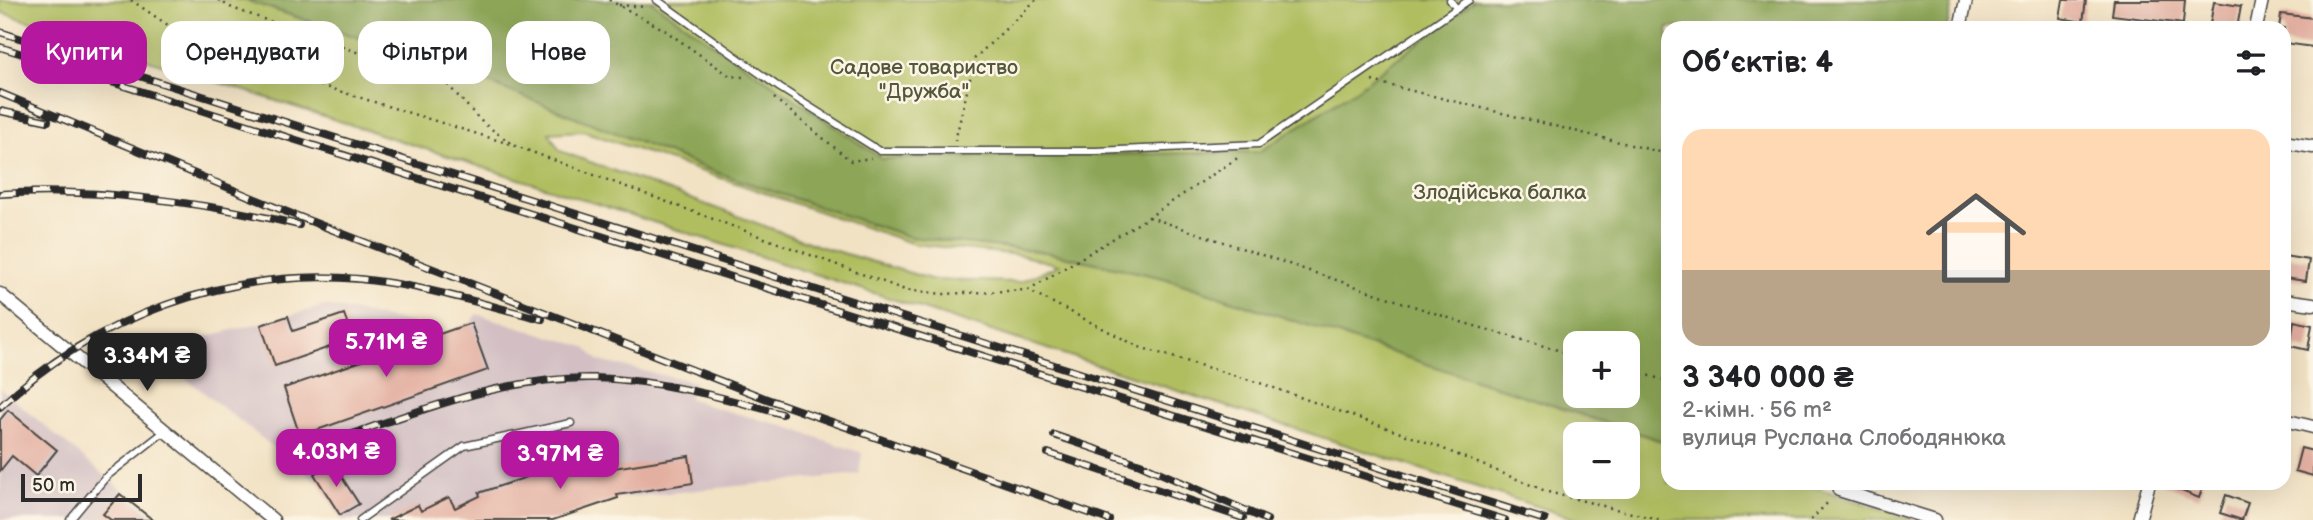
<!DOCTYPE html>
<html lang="uk">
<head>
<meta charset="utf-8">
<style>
  :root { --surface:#fff; --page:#f6f6f6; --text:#202124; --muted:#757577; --line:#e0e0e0; --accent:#b5179e }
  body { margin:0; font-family:"Balsamiq Sans",sans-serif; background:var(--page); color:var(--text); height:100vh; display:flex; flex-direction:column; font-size:26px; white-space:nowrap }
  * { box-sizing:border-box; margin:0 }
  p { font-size:23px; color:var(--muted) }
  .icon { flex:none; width:38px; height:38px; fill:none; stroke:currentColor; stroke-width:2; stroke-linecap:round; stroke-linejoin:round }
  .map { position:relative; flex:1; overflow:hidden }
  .panel { position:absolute; left:1661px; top:21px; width:630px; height:469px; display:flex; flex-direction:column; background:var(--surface); border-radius:21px; box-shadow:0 7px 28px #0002 }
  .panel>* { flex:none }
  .top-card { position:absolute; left:21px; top:21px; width:665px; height:63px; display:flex; gap:14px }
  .tools { position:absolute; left:1563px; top:331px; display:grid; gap:14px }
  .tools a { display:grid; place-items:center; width:77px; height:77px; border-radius:14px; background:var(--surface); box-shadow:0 7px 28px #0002; font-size:35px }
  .scale { position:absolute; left:21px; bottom:18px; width:121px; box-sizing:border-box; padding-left:7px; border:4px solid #2b2b2b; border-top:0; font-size:19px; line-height:24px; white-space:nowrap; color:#2b2b2b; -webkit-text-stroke:5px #fcf5e5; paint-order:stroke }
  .price { position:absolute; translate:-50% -60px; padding:0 16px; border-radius:14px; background:var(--accent); color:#fff; font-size:23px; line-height:46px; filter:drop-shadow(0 2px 4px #0008) }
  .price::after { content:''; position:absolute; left:50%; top:42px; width:21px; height:16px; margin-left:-10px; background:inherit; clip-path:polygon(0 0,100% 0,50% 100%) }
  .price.on { background:#222; color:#fff }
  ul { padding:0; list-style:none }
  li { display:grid; align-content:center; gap:14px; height:371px; padding:0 21px }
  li+li { border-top:2px solid var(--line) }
  li span { display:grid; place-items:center; height:217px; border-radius:21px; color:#555 }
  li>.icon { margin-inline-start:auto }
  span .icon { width:126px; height:126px; fill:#fffc; stroke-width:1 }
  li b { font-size:30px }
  h2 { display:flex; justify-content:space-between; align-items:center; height:84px; padding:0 21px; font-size:30px }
  .chip { padding:0 24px; border-radius:21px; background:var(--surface); box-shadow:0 7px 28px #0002; font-size:24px; line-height:63px }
  .chip.on { background:var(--accent); color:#fff }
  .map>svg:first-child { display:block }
  .industrial { fill:#d2bec3 }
  .green { fill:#b0be60; stroke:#6e7446; stroke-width:2; fill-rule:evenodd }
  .forest { fill:#8ca556; stroke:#5c6840; stroke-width:2; fill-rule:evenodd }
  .building { fill:#e3afa0 }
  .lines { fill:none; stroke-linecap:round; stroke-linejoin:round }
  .lane-casing { stroke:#494642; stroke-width:9 }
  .street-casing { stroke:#494642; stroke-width:15 }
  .path { stroke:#494642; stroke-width:2.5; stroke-dasharray:2 5; stroke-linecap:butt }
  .lane { stroke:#fff; stroke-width:6 }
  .street { stroke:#fff; stroke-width:12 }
  .rail-casing { stroke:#2b2b2b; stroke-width:8 }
  .rail { stroke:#fcf5e5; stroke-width:5; stroke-dasharray:16; stroke-linecap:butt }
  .labels { text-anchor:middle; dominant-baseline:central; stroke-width:5; stroke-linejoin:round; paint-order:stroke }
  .park-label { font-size:21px; fill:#53573b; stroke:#fcf5e5 }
</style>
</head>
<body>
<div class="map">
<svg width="2313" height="520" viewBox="0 0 2313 520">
  <rect width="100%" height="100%" fill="#fcf5e5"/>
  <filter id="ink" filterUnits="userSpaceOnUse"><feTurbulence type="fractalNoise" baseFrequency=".0143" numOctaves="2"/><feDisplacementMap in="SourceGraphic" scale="14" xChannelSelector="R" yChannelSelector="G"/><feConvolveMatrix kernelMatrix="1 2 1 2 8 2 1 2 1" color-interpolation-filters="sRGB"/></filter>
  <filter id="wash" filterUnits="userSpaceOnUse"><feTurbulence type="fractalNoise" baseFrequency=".00686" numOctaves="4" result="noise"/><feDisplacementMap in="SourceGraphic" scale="28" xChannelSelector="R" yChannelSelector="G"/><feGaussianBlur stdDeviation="1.57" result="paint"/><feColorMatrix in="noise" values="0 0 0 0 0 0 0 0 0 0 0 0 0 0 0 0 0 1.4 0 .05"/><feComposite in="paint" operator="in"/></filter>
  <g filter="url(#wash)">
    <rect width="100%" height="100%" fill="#f2e2c4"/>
    <!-- industrial -->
    <g class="industrial">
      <path d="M326,306L413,323L421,341L471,323L477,314L585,347L599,361L694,382L689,398L709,406L784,426L862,453L859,474L618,498L553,520H342L319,483L151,351Z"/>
      <path d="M0,389L10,397L158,520H0Z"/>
    </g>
    <!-- green -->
    <g class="green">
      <path d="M0,0H245L456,70L718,173L910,237L1046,252L1164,278L1668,443V483H1802L1915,520H1579L0,12ZM583,131L914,244L1020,255L1059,265L1019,282L934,280L819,246L560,151L549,133ZM1575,434H1628V486H1575Z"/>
      <path d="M649,0H1475L1357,89L1259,152L882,159Z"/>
    </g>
    <!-- forest -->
    <path class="forest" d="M245,0H649L882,159L1259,152L1357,89L1475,0H1953L1947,28H1668V443L1164,278L1046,252L910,237L718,173L456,70ZM1575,343H1628V396H1575Z"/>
    <g id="blocks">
      <!-- building -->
      <g class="building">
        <path d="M2063,0H2086L2083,22L2060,18Z"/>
        <path d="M2114,0H2185L2183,24L2112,15Z"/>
        <path d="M2214,2L2241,6L2237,28L2210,24Z"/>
        <path d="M2281,14L2313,18V47L2284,43V28H2279Z"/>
        <path d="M2284,256L2309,260L2306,281L2284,278Z"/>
        <path d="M344,314L353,339L275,366L261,325L288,316L293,331Z"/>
        <path d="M2294,321L2312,325L2308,350L2290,346Z"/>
        <path d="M471,323L488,370L300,436L284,388Z"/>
        <path d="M8,410L57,450L36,476L12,456L0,471V420Z"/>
        <path d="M2301,448L2313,451V476L2295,471Z"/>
        <path d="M602,452L608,469L689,456L693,483L617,495L618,498L553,520H388L418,505L421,511L449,497L455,508L480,496L479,493Z"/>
        <path d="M332,462L359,504L340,515L314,474Z"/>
        <path d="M2161,483H2204L2199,498Z"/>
        <path d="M120,494L153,520H111L103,514Z"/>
        <path d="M2226,495L2248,503L2242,520L2220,513Z"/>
      </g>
    </g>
  </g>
  <g filter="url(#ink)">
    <use href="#blocks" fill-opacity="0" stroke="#494642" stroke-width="2"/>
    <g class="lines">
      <!-- lane casing -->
      <g class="lane-casing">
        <g id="lane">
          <path d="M657,0L780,88L880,151H1096L1259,144L1469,0"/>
          <path d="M1450,0L1457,9"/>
          <path d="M70,520L106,477L165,431"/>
          <path d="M360,520L464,446L571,423"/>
        </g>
      </g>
      <!-- street casing -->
      <g class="street-casing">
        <g id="street">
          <path d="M1960,28L1966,0"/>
          <path d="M2256,28L2262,0"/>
          <path d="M2284,142L2313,147"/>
          <path d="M0,294L273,520"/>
          <path d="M2284,300L2313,304"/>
          <path d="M2284,420L2313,427"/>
          <path d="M1838,483L1839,490L1935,520"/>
          <path d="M2139,520L2149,483"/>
        </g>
      </g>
      <!-- path -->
      <g class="path">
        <path d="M131,0L203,49L513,145L905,290L944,294L1028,290L1139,347L1263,384L1429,443L1548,492L1659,520"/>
        <path d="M218,0L232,8L447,84L483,123L511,143"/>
        <path d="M609,0L663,29L730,76L744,77"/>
        <path d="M619,5L647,7"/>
        <path d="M1372,81L1668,154"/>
        <path d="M774,98L851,161L871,158"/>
        <path d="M955,141L975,58L1036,0"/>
        <path d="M1149,217L1461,322L1575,355"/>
        <path d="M1028,290L1149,217L1239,157"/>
        <path d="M1628,370L1668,381"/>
        <path d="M1811,520L1830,500"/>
      </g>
      <!-- lane -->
      <use href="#lane" class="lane"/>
      <!-- street -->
      <use href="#street" class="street"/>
      <!-- rail casing -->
      <g class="rail-casing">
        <g id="rail">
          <path d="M0,32L1545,520"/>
          <path d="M0,47L1505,520"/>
          <path d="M0,93L287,212L767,399L1109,520"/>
          <path d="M0,111L48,121"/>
          <path d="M0,194C92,187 209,203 299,225"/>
          <path d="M0,407C93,317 231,267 360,279C422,285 482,304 542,319"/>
          <path d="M1054,435L1140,464L1267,520"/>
          <path d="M303,451C397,420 495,376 595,378C660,380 721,397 782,414"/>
          <path d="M1048,453L1243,518"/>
        </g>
      </g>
      <!-- rail -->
      <use href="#rail" class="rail"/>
    </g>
  </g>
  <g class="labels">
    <!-- park labels -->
    <g class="park-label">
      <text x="924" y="67">Садове товариство<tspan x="924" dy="24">"Дружба"</tspan></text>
      <text x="1500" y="192">Злодійська балка</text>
    </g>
  </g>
</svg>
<div class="tools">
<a>+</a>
<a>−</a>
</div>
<div class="scale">50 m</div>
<b class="price" style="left:386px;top:379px">5.71M ₴</b>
<b class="price on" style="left:147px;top:393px">3.34M ₴</b>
<b class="price" style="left:336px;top:489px">4.03M ₴</b>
<b class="price" style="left:560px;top:491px">3.97M ₴</b>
<div class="top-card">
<a class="chip on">Купити</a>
<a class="chip">Орендувати</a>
<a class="chip">Фільтри</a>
<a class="chip">Нове</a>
</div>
<section class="panel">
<h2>Об’єктів: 4<svg class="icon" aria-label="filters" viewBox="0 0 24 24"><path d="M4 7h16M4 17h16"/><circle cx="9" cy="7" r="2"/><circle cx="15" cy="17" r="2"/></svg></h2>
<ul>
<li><span style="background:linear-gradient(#ffd9b3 65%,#b9a48a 0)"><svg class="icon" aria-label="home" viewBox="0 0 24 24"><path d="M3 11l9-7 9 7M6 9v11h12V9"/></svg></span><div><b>3 340 000 ₴</b><p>2-кімн. · 56 m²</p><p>вулиця Руслана Слободянюка</p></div></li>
</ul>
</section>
</div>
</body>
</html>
